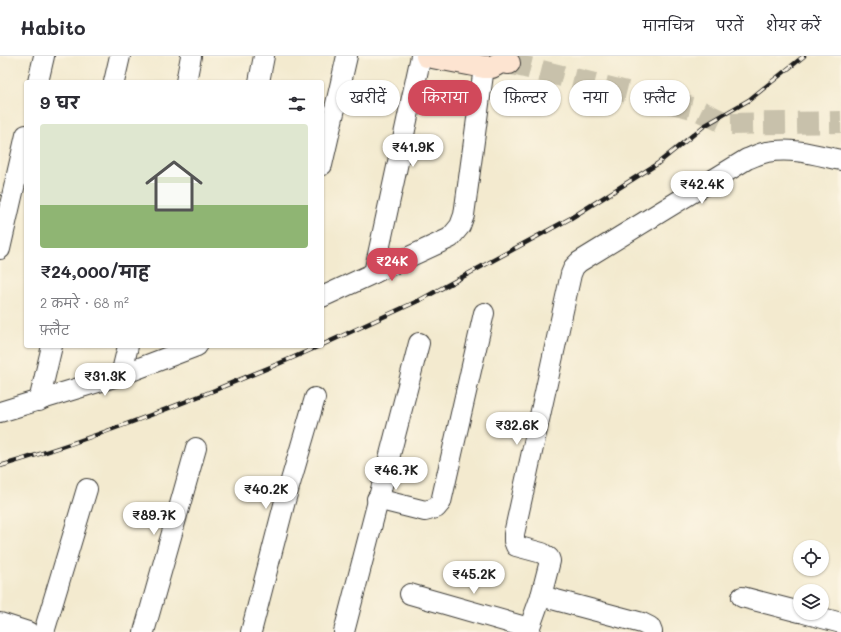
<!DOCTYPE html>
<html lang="hi">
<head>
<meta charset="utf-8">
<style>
  :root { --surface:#fff; --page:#f2f2f3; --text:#2b2b33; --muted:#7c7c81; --line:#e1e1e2; --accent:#d1495b }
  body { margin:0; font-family:Mali,"Playpen Sans Deva",sans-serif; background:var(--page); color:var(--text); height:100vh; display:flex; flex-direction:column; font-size:15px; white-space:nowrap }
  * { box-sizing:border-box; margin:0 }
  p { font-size:13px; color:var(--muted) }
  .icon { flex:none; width:22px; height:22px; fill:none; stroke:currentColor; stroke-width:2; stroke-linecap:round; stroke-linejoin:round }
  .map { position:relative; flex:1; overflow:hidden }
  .panel { position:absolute; left:24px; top:24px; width:300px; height:268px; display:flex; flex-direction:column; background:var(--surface); border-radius:4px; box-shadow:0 1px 3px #0004 }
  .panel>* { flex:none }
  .top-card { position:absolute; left:336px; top:24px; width:380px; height:36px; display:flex; gap:8px }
  .fabs { position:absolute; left:793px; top:484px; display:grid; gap:8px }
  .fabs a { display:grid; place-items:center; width:36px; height:36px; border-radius:50%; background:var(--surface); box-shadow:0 1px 3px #0004; font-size:20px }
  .price { position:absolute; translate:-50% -34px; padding:0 9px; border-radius:14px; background:#fff; color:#222; font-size:13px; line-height:26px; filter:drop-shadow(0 1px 2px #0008) }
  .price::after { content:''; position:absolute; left:50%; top:24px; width:12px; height:9px; margin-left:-6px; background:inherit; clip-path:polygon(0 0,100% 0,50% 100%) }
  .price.on { background:var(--accent); color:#fff }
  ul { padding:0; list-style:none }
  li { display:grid; align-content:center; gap:8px; height:212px; padding:0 16px }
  li span { display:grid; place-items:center; height:124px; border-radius:4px; color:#555 }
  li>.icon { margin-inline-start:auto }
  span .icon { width:72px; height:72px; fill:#fffc; stroke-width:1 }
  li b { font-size:17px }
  h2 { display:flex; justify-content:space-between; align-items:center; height:48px; padding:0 16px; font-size:17px }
  .tag { padding:0 14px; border-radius:18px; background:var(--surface); box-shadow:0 1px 3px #0004; font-size:14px; line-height:36px }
  .tag.on { background:var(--accent); color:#fff }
  header { display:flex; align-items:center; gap:24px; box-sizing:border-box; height:56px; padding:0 20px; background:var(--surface); border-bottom:1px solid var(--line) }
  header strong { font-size:19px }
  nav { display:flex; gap:22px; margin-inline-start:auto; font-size:14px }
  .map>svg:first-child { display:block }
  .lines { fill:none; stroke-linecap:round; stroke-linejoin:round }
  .secondary-tunnel { stroke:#c8c1ab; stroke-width:22; stroke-dasharray:22 11; stroke-linecap:butt }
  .street-casing { stroke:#3c3b37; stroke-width:22 }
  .secondary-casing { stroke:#3c3b37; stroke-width:24 }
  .street { stroke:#fff; stroke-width:20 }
  .secondary { stroke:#fde4d1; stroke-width:22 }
  .rail-casing { stroke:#1c1c1c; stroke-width:4.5 }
  .rail { stroke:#fcf5e5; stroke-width:3; stroke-dasharray:9; stroke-linecap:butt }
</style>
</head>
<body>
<header>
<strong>Habito</strong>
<nav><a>मानचित्र</a><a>परतें</a><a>शेयर करें</a></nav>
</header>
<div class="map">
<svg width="841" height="576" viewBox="0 0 841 576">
  <rect width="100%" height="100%" fill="#fcf5e5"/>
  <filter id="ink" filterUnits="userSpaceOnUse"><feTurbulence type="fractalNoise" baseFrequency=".025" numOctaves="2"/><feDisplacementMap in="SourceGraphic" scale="8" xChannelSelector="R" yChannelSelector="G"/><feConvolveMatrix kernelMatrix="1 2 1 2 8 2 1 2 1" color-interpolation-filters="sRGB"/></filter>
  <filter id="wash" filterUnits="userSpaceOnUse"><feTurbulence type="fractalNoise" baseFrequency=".012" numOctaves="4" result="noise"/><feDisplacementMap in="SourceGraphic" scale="16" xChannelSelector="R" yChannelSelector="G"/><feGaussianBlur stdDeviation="0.9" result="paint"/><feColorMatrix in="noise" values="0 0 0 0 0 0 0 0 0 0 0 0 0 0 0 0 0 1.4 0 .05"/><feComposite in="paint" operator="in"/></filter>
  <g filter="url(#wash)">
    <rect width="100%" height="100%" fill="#f3eacf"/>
  </g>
  <g filter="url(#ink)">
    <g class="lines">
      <!-- secondary-tunnel -->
      <path class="secondary-tunnel" d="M509,7L696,53L727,68L841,66"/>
      <!-- street casing -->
      <g class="street-casing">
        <g id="street">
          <path d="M38,26L44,0"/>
          <path d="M114,26L120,0"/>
          <path d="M186,26L191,0"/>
          <path d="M259,26L264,0"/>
          <path d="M322,109L347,0"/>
          <path d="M0,193L26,79"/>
          <path d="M374,217L421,0"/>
          <path d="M322,241L450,182L460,170L464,159L484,11"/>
          <path d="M121,319L128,290"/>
          <path d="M39,345L52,290"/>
          <path d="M0,356L121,319L197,290"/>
          <path d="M377,443L425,455L436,452L441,446L484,257"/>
          <path d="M410,538L529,572"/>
          <path d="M541,540L550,505L549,502L542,497L516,490L514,485V478L571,218L574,211L579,206L747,103C753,101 760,97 767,96C792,91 817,99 841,104"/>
          <path d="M742,541L800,556"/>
          <path d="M804,557L841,567"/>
          <path d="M0,567L28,576"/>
          <path d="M44,576L87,433"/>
          <path d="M144,576L196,392"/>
          <path d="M251,576L285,445L315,342"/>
          <path d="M344,576L419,287"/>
          <path d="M528,576L541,540L642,567L650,571L652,576"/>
        </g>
      </g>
      <!-- secondary casing -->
      <g class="secondary-casing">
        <path id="secondary" d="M427,0L484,11H492L501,6L509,7"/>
      </g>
      <!-- street -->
      <use href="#street" class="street"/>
      <!-- secondary -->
      <use href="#secondary" class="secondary"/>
      <!-- rail casing -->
      <g class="rail-casing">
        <g id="rail">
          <path d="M322,289L420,244L571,162L657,108L704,70L749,44L804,0"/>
          <path d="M0,410C73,389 145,362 215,334C250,319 285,306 319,290"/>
        </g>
      </g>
      <!-- rail -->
      <use href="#rail" class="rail"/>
    </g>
  </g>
</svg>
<div class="fabs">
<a><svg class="icon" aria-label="locate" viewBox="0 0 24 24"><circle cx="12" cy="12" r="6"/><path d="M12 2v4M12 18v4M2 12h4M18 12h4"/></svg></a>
<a><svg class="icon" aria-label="layers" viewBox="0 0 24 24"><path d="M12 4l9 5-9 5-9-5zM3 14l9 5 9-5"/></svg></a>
</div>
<b class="price" style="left:413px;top:112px">₹41.9K</b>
<b class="price" style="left:702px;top:149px">₹42.4K</b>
<b class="price on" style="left:392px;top:226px">₹24K</b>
<b class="price" style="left:105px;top:341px">₹31.3K</b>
<b class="price" style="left:517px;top:390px">₹32.6K</b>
<b class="price" style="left:396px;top:435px">₹46.7K</b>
<b class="price" style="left:266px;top:454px">₹40.2K</b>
<b class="price" style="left:154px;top:480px">₹89.7K</b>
<b class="price" style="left:474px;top:539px">₹45.2K</b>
<div class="top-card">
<a class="tag">खरीदें</a>
<a class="tag on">किराया</a>
<a class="tag">फ़िल्टर</a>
<a class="tag">नया</a>
<a class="tag">फ़्लैट</a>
</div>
<section class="panel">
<h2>9 घर<svg class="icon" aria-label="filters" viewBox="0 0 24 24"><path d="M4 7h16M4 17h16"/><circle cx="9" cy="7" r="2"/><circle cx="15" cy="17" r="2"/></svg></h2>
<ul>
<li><span style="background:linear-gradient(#dfe7d0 65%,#8fb573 0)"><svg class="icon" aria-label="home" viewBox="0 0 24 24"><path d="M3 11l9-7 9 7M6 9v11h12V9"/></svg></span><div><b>₹24,000/माह</b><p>2 कमरे · 68 m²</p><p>फ़्लैट</p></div></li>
</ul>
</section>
</div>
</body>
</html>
